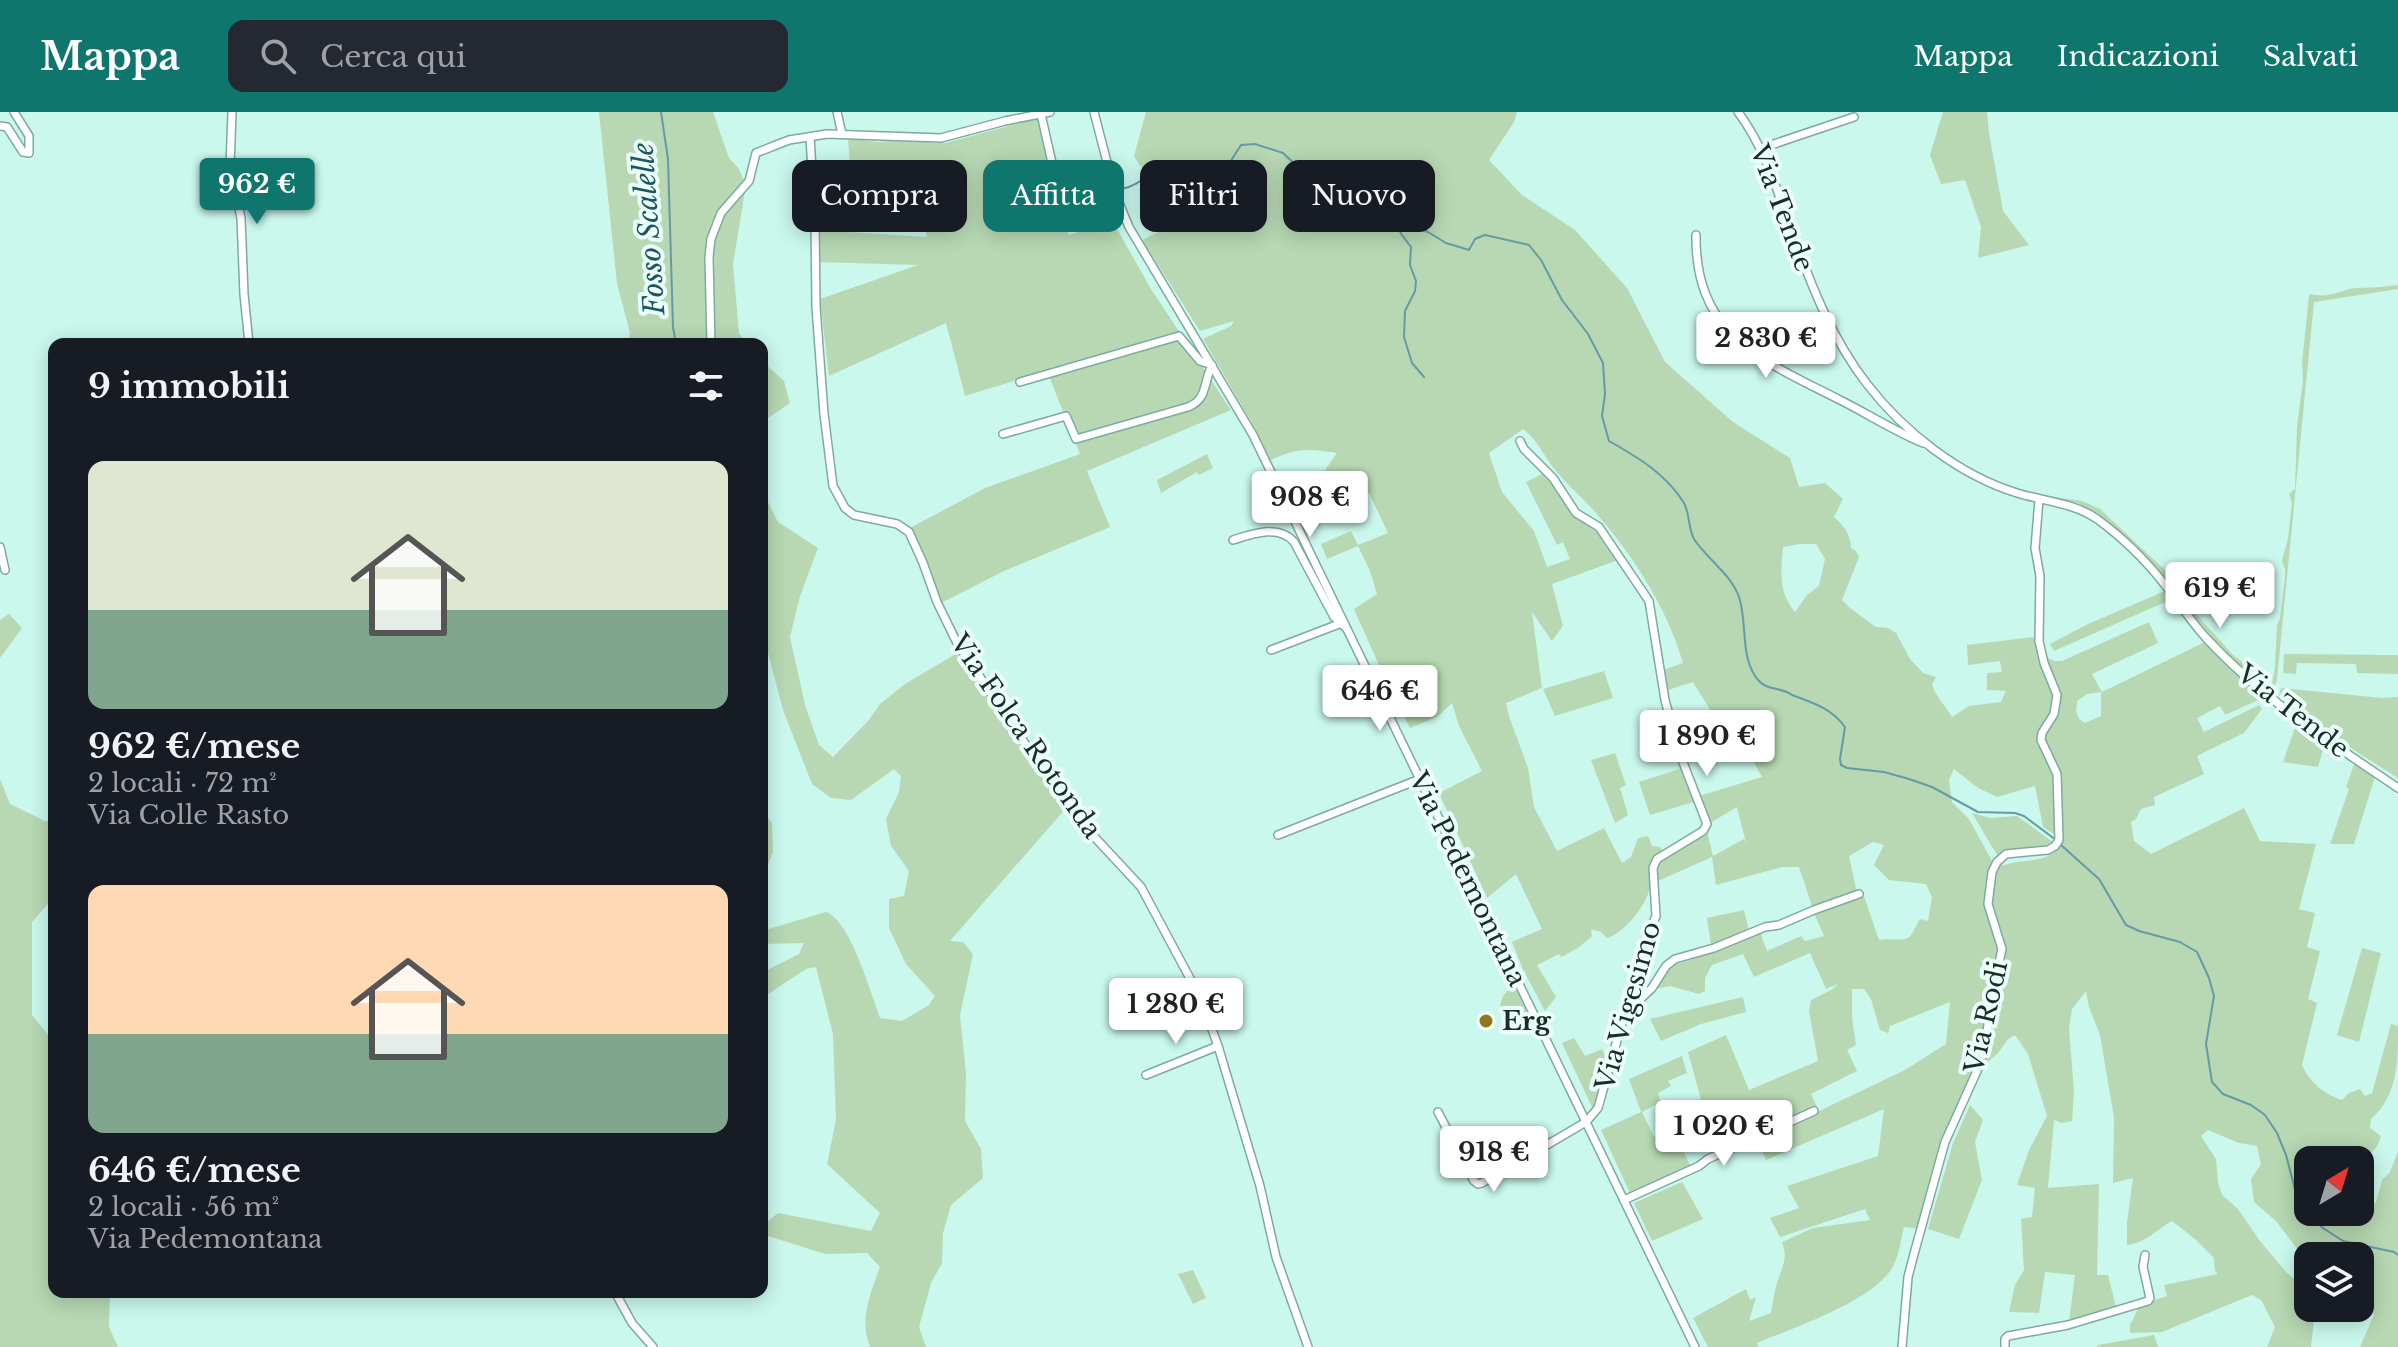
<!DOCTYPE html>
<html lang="it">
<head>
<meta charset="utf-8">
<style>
  :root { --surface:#171b24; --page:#242831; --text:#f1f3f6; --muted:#9ea1a6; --accent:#0f766e }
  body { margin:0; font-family:"Libre Baskerville",serif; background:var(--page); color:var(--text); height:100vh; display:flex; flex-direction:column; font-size:30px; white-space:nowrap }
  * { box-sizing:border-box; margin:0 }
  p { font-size:26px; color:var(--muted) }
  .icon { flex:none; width:44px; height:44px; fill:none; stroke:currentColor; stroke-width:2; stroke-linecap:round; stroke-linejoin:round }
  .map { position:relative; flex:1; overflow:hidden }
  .sheet { position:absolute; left:48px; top:226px; width:720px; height:960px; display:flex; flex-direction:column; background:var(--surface); border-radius:16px; box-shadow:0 4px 20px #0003 }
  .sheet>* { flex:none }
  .guide { position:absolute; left:792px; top:48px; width:760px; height:72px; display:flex; gap:16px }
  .needle { width:52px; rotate:38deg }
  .tools { position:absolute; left:2294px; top:1034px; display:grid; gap:16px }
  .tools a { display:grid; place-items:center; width:80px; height:80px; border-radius:16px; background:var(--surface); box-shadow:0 4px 20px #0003; font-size:40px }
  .price { position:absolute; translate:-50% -68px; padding:0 18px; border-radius:8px; background:#fff; color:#222; font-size:26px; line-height:52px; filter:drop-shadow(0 2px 4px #0008) }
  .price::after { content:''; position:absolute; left:50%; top:48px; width:24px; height:18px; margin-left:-12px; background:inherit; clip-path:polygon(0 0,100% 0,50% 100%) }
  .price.selected { background:var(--accent); color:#fff }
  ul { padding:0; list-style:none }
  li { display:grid; align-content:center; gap:16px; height:424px; padding:0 40px }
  li span { display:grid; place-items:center; height:248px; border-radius:16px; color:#555 }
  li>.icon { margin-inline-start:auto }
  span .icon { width:144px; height:144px; fill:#fffc; stroke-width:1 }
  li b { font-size:34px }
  h2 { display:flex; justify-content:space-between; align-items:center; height:96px; padding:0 40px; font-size:34px }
  .chip { padding:0 28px; border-radius:16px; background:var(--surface); box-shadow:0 4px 20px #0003; font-size:28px; line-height:72px }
  .chip.selected { background:var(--accent); color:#fff }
  header { display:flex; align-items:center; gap:48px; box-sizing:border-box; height:112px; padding:0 40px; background:var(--accent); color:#fff }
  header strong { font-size:38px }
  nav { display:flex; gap:44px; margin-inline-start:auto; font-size:28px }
  .search { width:560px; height:72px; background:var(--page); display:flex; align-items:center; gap:20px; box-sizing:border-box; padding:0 28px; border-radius:16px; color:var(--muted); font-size:30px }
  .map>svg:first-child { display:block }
  .green { fill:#b7d8b3; fill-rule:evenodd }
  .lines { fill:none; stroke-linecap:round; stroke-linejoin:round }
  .stream { stroke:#649ba7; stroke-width:2 }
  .minor-casing { stroke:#7eaaa0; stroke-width:10 }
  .minor { stroke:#fff; stroke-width:7 }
  .poi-dot { fill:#95741c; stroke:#ecfefa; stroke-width:3 }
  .labels { text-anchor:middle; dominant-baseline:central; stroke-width:8; stroke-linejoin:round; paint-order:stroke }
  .street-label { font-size:26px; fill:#1a2c28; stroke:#ecfefa }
  .poi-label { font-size:26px; font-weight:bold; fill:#1a2c28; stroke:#ecfefa; text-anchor:start }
  .water-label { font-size:28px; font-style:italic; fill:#1b5664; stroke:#ecfefa }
</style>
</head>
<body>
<header>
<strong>Mappa</strong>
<div class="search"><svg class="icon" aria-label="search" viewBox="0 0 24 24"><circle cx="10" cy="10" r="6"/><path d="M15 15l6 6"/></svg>Cerca qui</div>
<nav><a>Mappa</a><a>Indicazioni</a><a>Salvati</a></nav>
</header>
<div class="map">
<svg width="2398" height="1235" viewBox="0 0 2398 1235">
  <rect width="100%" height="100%" fill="#caf8ed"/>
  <!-- green -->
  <g class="green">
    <path d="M599,0H713L729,46L739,57L746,73L733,152L739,221L747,232H627L630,221L617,171Z"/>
    <path d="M1146,0H1517L1514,10L1489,48L1522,83L1575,118L1627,176L1665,250L1733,310L1790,346L1799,375L1825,371L1843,387L1834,405C1845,415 1850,421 1851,436L1856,439L1859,445L1842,488L1850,496L1876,515L1888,516L1896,521L1910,547L1923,561L1936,565L1932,572C1935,584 1946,594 1952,605L1969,594L2001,590L2006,579L1987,578V561L2002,560L2000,549L1968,553L1967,533L2035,525L2039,542L2055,549H2062L2149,510L2158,531L2092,562L2102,580L2205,530L2237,562L2265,585L2225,603L2220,594L2197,606L2204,620L2259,593L2262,597L2244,621L2197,644L2204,662L2154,685L2155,693L2141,697L2136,707L2131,710L2134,729L2151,742L2244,696L2260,729L2316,732L2299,797L2315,801L2307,835L2320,839L2308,887L2317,891L2302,953C2310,971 2324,982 2342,988L2349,981L2360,977L2365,984L2372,981L2391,912L2398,914C2398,951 2398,983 2371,1007L2370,1016L2381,1024C2378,1035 2373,1041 2363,1046L2353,1041L2350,1048H2308V1100H2360V1093L2371,1096L2376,1090L2382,1068L2390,1060L2398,1039V1235H2360L2374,1203L2360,1192V1144H2308V1151L2276,1109L2254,1090L2251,1067L2261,1052L2257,1034L2239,1031L2208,1018L2201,1024L2216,1047L2218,1071L2222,1083L2238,1097L2260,1129L2286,1160L2308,1178V1196H2315V1199L2311,1235H2267L2275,1215L2261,1188L2252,1183L2162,1220L2130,1221V1213L2140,1193L2167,1184L2164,1173L2218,1162L2215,1159L2214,1146L2195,1127L2172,1109C2153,1120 2149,1129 2127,1133V1110L2133,1066L2113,1071L2114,1006L2100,923L2089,895L2086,879L2072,897L2069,916L2074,980L2072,1009L2062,1011L2054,1008L2048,1076L2099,1072L2097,1163H2108L2116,1195L2069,1210L2075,1163L2045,1160L2039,1201L2009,1200L2015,1173L2024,1158L2021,1107L2032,1105L2035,1076L2017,1073L2029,1038L2047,1004L2028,942L2015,923L2008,927L1998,941L1977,959L1945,1030L1921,1117L1904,1115C1901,1127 1899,1145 1892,1156C1873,1189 1793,1216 1757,1231L1758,1235H1708L1693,1206L1746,1177L1750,1188L1756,1185L1749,1209L1771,1201C1773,1190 1774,1179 1778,1168C1783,1154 1788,1146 1782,1130L1813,1116L1870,1108L1865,1097L1780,1125L1770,1106L1799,1096L1787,1074L1878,1044L1884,997L1766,1048L1758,1028L1905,958L1946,932L1950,890L1890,914L1888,921L1880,918L1871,887L1864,877H1852V906L1856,933L1847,938L1857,959L1811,982L1817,995L1764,1020L1753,998L1712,1016C1700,991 1696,966 1688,940L1726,923L1749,978L1818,949L1809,899L1811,888L1831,878L1838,872L1826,877L1810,841L1754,865L1743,842L1712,853L1705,866V879L1699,882L1670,874L1655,877L1665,860L1675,853L1708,842L1760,820L1767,839L1801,824L1805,829L1824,824L1814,801L1864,784L1879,828C1886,826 1902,829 1908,826C1913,823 1916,812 1920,807L1928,809L1932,785L1926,772L1889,768L1874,753L1884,733L1873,730L1849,744L1857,781L1812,794L1799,755H1782L1716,773L1712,745L1656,770V760L1661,748L1704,720L1707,719L1713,744L1744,727L1746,731L1737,695L1710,711L1699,684L1762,665L1752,647L1749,627L1728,610L1677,621L1674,615L1712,601L1693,570L1665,579L1663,558L1683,551C1667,495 1633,444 1596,401C1582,385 1566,372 1553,355C1542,341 1538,329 1523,317L1489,341L1502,380L1534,419L1547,455L1570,447L1563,430L1557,433L1526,370L1544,361L1556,374L1573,402L1601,423L1618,448L1552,472L1563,514L1552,529L1532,500L1542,576L1506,591L1509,604L1528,656L1534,695L1557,739L1604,716L1622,751L1631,745L1638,726L1648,724L1652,734L1660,735L1663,739C1643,758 1656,758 1649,779C1644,796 1623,822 1607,826L1601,820L1591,817L1592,824L1578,836L1561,845L1559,842L1537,853L1556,885L1545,899L1525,861L1526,859L1524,860L1512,830L1542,817L1516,762L1487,786L1439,681L1482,659L1459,614L1452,591L1437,605L1410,616L1390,578L1354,497L1377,482L1370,459L1358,434L1327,447L1321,432L1351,419L1358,433L1388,421L1370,383L1354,362L1319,374L1325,358L1337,341C1304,336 1297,336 1266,350L1253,323L1256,318L1203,227L1231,214L1234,209L1200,219L1142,128L1193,103C1173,83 1147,69 1134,44ZM1800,432H1816L1825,447L1819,474L1807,483L1795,500C1778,480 1781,460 1783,435ZM2101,580V604L2085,611L2079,607L2076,599L2077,589L2087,582ZM2049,645L2057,651L2060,661L2062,730C2053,748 2035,748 2017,750C2007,752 2001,755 1991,752L1992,749L1969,707L1952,690L1949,668L1954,657L1978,676L1997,685L2035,674L2043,715L2052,721H2056L2053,669Z"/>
    <path d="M1943,0H1987L1989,21L2003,99L2029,133L1978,146L1981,115L1965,68L1941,72L1930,43Z"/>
    <path d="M1038,6L1069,123L1112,108L1151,177L1231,298L1087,359L1110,415L1004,459L941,491L910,416L985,376L1080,342L1047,259L965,284L946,211L829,264L820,187L918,153L818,150L819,54L850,55L848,26L878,30L900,28L946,31ZM896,79L907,108L924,111L927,125L849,120L850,104H857L861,81Z"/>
    <path d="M2398,173V177L2314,190L2277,567L2274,577L2270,579L2210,526L2137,440L2100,404L2088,397L2048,387V384L2082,389L2100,397L2167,460L2189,494L2233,543L2272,572L2275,556L2277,513L2280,506L2285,465V457L2282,449L2288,427L2292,390L2289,382L2295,377L2297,314L2303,269L2302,252L2309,183L2311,182C2333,187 2340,177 2357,176C2371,176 2384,175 2398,173Z"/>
    <path d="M762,249L784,269L790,291L762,310Z"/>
    <path d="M1207,342L1213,356L1199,363L1197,360L1161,381L1157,368Z"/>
    <path d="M762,378L778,410L818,436L800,484L790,525L805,593L819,633L833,645L868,609L880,592L905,572L959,540L999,604L1067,695L950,829L963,830L973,842L960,903L966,962L965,1009L981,1037L983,1066L951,1093L943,1121L942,1151L931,1171L919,1215L926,1235H870C859,1208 870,1182 880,1155L867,1141L825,1142L762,1122V1114L778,1101L871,1119L880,1101L827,1052L836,1008L833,922L816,855L806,857L762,886V854L765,859L799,842L804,831L762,832V819L826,800C850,808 871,881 880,906L902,909L929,893L935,884L906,852L889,816V787L904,784L909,759L891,734L886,707L899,680L901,664L894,657L851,688L831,686L812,672L783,598L764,526Z"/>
    <path d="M2165,479L2172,487L2054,539L2050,532L2088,512Z"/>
    <path d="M9,502L22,516L0,546V508Z"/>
    <path d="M2284,542L2398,543V562L2357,561L2356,552L2297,551L2296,562L2283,561Z"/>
    <path d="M1604,559L1613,586L1555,604L1543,577Z"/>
    <path d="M2281,576L2382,586L2398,585V666L2311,611L2279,584Z"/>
    <path d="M2297,610L2325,631L2318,655L2283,650Z"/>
    <path d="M1615,641L1626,673L1620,676L1628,703L1615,711L1591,648Z"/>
    <path d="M2355,650L2375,665L2354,732H2330L2349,677L2346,675Z"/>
    <path d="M1683,656L1697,689L1650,703L1639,670Z"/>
    <path d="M0,667L10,692L45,709L54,710V785L32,810V903L54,930V1180H110L109,1215L118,1235H0Z"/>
    <path d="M762,699L772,711L773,740L762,767Z"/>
    <path d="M1972,701L1990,706L2017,704L2053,730C2031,741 2013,732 1997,743Z"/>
    <path d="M1744,798L1748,815L1747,820L1711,833L1707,806Z"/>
    <path d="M2362,836L2381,841L2359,930L2337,923Z"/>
    <path d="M1516,875L1529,905L1518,910L1507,906L1500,895C1501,884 1506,878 1516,875Z"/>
    <path d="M1743,885L1746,900L1701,912L1661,929L1650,907Z"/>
    <path d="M1574,926L1585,944L1602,937L1607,948L1593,997L1562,931Z"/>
    <path d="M1682,944L1687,961L1668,969L1671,974L1658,981L1661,990L1642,1000L1654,1025L1672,1016L1691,1055L1630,1081L1601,1018L1641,1000L1629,967Z"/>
    <path d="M1970,993L1983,1008L1975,1030L1982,1068L1959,1127L1928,1117L1953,1031Z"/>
    <path d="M1682,1070L1703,1107L1652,1129L1634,1091Z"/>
    <path d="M1193,1158L1206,1186L1193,1192L1178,1162Z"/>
    <path d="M2154,1223L2158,1235H2097L2098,1233Z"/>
  </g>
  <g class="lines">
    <!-- stream -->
    <g class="stream">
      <path d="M661,0L668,47L673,215L676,232"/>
      <path d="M1360,68L1366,74V81L1384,93L1402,123L1411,135L1410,153L1416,169L1415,179L1405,199L1404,225L1412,251L1424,265"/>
      <path d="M1121,77C1140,74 1150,59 1166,50L1212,66L1223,61L1241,33L1255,32L1283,41L1297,54L1332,66L1345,64L1359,67L1369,64L1392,85L1413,114L1428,120L1446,131L1469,138L1475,127L1485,123L1529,133L1541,148L1562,188L1588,222L1603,251L1605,282L1602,304L1609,329C1639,346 1666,362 1684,391C1690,402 1688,416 1694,427C1707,447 1731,462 1739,485C1748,511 1739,547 1759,569C1768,579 1782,575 1792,583C1813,591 1831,596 1845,615L1840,647L1841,653L1847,656L1884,660L1909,667L1932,675L1978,700L2015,701L2024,704L2056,728"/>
      <path d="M2061,733L2099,767L2126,813L2139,819L2180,830L2197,840L2209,866L2214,884L2206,932L2212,970L2223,982L2251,993L2265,1003L2277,1021L2286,1043L2299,1093L2323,1116L2343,1129L2394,1140L2398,1143"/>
    </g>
    <!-- minor casing -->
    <g class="minor-casing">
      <g id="minor">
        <path d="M232,0L230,54L241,106L244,182L249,232"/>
        <path d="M837,0L842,22"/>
        <path d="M1094,0L1115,81L1129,115L1253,323L1695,1235"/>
        <path d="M1738,0C1764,35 1776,74 1790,115C1810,170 1831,226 1867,272C1904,320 1959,363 2017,381C2043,389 2075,391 2097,407C2122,425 2147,450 2166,474C2180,492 2192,511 2207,527C2262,586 2331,631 2398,676"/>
        <path d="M1041,2L1064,104"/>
        <path d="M0,14L7,15L23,40L29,41V24L14,0"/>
        <path d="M810,25L815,107L816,195L824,302L833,374L845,396L854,403L897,412L909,420L923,451L937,490L957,531L1028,636L1087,717L1141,775L1201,887L1218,934L1260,1074L1276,1145L1308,1235"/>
        <path d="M1762,36L1854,5"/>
        <path d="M1696,123C1695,224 1762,248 1840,288C1868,302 1894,319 1923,331"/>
        <path d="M711,232L709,145L711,127L721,101L749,69L756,41L789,28L827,22L941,26L1005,9L1050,0"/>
        <path d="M1003,322L1066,304L1076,327L1188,295C1208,287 1203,271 1212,253L1200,249L1179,224L1020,270"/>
        <path d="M1233,428C1252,422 1279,412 1294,430L1334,505L1346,516"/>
        <path d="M0,435L5,458"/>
        <path d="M1271,538L1339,512"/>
        <path d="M1278,723L1420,667"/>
        <path d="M1625,897L1634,893L1652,876L1666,854L1675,847L1714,836L1765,815L1779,813L1814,798L1859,782"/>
        <path d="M1146,963L1218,934"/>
        <path d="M1438,1000L1474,1069L1478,1072L1482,1071L1586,1010L1598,996L1644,832L1656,804L1653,756L1657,747L1703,719L1707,712L1679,640L1665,588L1649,489L1599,415L1576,401L1553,366L1524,337L1520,329"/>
        <path d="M1624,1088L1699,1054L1708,1047L1814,999"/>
        <path d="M615,1180L632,1211L653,1235"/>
        <path d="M1902,1235L1908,1165L1914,1142L1945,1030L1977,959L1986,931L1990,893L2002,837L1988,792L1992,760L1997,750L2006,742L2048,738L2055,734L2059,728L2057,662L2041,628L2042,621L2054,602L2057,583L2044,551L2039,529L2040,464L2035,436L2039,388"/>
        <path d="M2005,1235V1227L2008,1224L2068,1213L2148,1189L2150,1186L2143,1155L2145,1143"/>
      </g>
    </g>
    <!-- minor -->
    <use href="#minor" class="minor"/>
  </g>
  <!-- markers -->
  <circle class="poi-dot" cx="1486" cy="909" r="8"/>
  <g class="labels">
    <!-- street labels -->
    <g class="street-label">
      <text transform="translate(1782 96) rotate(69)">Via Tende</text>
      <text transform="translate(2293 599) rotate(38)">Via Tende</text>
      <text transform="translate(1026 624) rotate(55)">Via Folca Rotonda</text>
      <text transform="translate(1468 767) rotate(64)">Via Pedemontana</text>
      <text transform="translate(1628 894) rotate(-74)">Via Vigesimo</text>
      <text transform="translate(1986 905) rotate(-77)">Via Rodi</text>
    </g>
    <!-- poi labels -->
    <g class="poi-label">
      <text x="1502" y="909">Erg</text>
    </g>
    <!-- water labels -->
    <g class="water-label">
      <text transform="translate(649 117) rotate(-94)">Fosso Scalelle</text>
    </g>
  </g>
</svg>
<div class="tools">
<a><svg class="needle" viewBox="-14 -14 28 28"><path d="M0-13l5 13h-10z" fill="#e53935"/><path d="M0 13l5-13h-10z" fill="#9ea1a6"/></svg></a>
<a><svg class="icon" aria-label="layers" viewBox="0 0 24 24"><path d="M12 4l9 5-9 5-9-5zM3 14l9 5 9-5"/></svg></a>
</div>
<b class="price selected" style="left:257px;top:114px">962 €</b>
<b class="price" style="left:1766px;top:268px">2 830 €</b>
<b class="price" style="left:1310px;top:427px">908 €</b>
<b class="price" style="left:2220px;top:518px">619 €</b>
<b class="price" style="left:1380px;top:621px">646 €</b>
<b class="price" style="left:1707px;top:666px">1 890 €</b>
<b class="price" style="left:1176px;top:934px">1 280 €</b>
<b class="price" style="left:1724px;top:1056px">1 020 €</b>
<b class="price" style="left:1494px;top:1082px">918 €</b>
<div class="guide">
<a class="chip">Compra</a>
<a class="chip selected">Affitta</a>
<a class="chip">Filtri</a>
<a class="chip">Nuovo</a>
</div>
<section class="sheet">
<h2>9 immobili<svg class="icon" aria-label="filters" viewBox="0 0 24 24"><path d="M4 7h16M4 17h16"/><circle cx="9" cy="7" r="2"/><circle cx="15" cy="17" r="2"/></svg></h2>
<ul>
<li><span style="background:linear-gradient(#dfe7d0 60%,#7fa58c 0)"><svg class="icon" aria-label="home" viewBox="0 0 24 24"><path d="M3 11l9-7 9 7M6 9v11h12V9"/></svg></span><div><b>962 €/mese</b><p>2 locali · 72 m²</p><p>Via Colle Rasto</p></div></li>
<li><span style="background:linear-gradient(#ffd9b3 60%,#7fa58c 0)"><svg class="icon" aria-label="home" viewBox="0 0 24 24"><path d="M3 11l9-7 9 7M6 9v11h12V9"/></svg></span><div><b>646 €/mese</b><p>2 locali · 56 m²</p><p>Via Pedemontana</p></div></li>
</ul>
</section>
</div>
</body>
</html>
